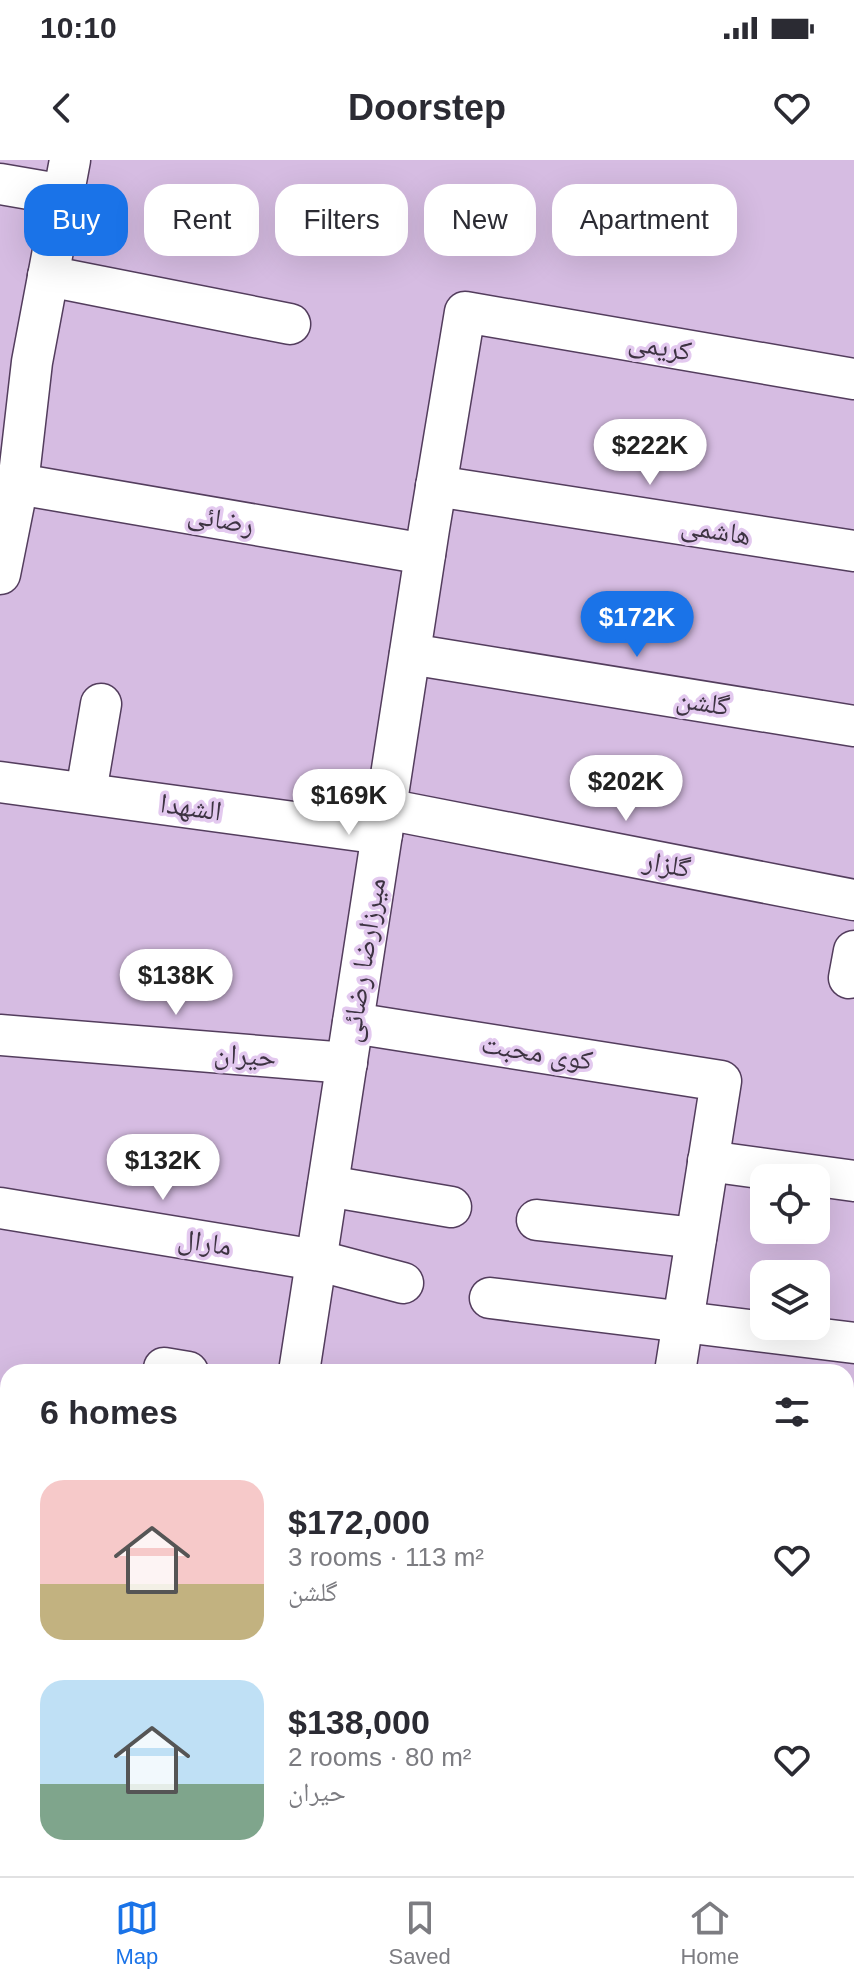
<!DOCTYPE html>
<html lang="en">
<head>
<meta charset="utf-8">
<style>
  :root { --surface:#fff; --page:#f2f2f3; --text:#2b2b33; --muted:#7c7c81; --line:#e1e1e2; --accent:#1a73e8 }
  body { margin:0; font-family:Helvetica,"Noto Naskh Arabic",sans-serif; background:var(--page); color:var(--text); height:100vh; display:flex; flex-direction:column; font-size:30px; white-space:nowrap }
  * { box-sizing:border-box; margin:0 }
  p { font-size:26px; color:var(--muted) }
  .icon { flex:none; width:44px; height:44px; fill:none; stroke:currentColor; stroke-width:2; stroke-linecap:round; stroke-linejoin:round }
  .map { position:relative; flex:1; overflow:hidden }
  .sheet { position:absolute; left:0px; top:1204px; width:854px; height:512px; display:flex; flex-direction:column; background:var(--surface); border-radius:24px 24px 0 0; box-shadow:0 8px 32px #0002 }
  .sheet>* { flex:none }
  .hud { position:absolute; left:24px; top:24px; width:806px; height:72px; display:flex; gap:16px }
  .tools { position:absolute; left:750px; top:1004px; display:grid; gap:16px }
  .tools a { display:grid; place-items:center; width:80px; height:80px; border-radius:16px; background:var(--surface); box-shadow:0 8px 32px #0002; font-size:40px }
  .price { position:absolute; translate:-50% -68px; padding:0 18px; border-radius:28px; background:#fff; color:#222; font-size:26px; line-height:52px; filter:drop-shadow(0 2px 4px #0008) }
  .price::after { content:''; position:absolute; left:50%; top:48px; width:24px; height:18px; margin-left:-12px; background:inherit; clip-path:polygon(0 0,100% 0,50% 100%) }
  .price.selected { background:var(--accent); color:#fff }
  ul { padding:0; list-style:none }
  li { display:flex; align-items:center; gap:24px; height:200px; padding:0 40px }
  li span { display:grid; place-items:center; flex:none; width:224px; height:160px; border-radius:24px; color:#555 }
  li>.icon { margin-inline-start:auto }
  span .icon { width:96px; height:96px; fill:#fffc; stroke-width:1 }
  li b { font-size:34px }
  h2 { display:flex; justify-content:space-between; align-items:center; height:96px; padding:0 40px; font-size:34px }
  .pill { padding:0 28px; border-radius:24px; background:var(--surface); box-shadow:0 8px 32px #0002; font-size:28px; line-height:72px }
  .pill.selected { background:var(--accent); color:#fff }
  .status { display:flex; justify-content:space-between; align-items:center; height:56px; padding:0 40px; background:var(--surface); direction:ltr }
  .status svg { height:22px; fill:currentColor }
  header { display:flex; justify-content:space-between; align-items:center; height:104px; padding:0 40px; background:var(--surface); font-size:36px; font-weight:800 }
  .dock { display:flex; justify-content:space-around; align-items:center; height:112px; border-top:2px solid var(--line); background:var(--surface); font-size:22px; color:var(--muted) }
  .dock a { display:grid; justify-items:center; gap:4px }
  .dock .selected { color:var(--accent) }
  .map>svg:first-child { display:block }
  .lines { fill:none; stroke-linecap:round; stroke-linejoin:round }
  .minor-casing { stroke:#533d5d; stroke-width:43 }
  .minor { stroke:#fff; stroke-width:40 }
  .labels { text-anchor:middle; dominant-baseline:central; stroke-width:7; stroke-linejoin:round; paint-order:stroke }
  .street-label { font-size:28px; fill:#3d3342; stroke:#e3c9ef }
</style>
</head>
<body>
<div class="status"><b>10:10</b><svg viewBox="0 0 49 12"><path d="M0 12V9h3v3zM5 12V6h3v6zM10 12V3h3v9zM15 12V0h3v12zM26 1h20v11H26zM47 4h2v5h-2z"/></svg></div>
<header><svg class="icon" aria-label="back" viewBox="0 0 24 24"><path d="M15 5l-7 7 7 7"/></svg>Doorstep<svg class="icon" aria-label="heart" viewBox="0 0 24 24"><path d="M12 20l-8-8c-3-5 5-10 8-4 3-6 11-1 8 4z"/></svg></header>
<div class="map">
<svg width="854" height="1716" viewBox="0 0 854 1716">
  <rect width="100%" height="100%" fill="#d6bce2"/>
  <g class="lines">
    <!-- minor casing -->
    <g class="minor-casing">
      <g id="minor">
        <path d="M0,24L64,35"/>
        <path d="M48,116L290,164"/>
        <path d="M18,324L425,394"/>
        <path d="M436,326L854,391"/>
        <path d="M0,414L18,324L32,202L70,0"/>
        <path d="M410,494L854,566"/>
        <path d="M0,622L382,674"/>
        <path d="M86,632L101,544"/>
        <path d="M386,649L854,740"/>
        <path d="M849,818L854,791"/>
        <path d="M353,863L721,921L675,1212"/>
        <path d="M0,875L347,903"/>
        <path d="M708,1001L854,1021"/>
        <path d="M328,1026L451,1047"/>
        <path d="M0,1048L316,1100L403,1123"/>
        <path d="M537,1060L696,1078"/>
        <path d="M490,1138L854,1183"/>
        <path d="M164,1208L188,1212"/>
        <path d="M299,1212L429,369L465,152L854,219"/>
        <path d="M846,1333L854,1335"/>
        <path d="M0,1338L8,1339"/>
        <path d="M846,1431L854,1432"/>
        <path d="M846,1640L854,1642"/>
        <path d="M218,1716L219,1708"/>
        <path d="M588,1716L589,1708"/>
        <path d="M791,1716L792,1708"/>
      </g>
    </g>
    <!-- minor -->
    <use href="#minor" class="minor"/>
  </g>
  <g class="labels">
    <!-- street labels -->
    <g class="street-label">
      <text transform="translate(660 186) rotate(10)">کریمی</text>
      <text transform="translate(221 359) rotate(10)">رضائی</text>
      <text transform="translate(716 370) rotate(9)">هاشمی</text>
      <text transform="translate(703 542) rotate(9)">گلشن</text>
      <text transform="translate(191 647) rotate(8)">الشهدا</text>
      <text transform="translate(667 704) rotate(11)">گلزار</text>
      <text transform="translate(363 800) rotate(-81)">میرزارضا رضائی</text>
      <text transform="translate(537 892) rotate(9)">کوی محبت</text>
      <text transform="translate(245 895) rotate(4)">حیران</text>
      <text transform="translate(205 1082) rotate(9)">مارال</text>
    </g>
  </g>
</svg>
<div class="tools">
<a><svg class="icon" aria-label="locate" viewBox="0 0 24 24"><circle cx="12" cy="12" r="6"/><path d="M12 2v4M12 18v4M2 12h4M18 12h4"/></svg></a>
<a><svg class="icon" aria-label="layers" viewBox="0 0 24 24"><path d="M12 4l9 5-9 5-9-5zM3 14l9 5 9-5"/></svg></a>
</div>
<b class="price" style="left:650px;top:327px">$222K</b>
<b class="price selected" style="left:637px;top:499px">$172K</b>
<b class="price" style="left:626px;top:663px">$202K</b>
<b class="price" style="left:349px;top:677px">$169K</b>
<b class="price" style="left:176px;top:857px">$138K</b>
<b class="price" style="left:163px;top:1042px">$132K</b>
<div class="hud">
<a class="pill selected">Buy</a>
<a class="pill">Rent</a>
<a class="pill">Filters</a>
<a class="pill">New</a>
<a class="pill">Apartment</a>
</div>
<section class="sheet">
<h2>6 homes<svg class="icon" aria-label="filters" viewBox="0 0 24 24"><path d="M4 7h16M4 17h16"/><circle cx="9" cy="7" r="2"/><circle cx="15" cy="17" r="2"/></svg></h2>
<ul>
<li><span style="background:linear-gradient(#f6c9c9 65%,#c2b280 0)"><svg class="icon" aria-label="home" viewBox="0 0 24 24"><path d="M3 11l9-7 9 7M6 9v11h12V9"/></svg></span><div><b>$172,000</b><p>3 rooms · 113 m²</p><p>گلشن</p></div><svg class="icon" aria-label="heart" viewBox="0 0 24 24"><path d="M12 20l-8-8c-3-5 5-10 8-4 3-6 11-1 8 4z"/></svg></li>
<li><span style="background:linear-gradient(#bfe0f5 65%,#7fa58c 0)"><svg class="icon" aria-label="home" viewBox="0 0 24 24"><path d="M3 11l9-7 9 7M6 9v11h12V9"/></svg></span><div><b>$138,000</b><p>2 rooms · 80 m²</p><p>حیران</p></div><svg class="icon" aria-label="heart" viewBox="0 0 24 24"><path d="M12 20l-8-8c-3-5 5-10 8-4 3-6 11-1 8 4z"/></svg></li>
</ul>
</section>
</div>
<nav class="dock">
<a class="selected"><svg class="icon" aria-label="map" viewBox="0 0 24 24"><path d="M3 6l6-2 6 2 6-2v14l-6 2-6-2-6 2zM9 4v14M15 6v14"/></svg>Map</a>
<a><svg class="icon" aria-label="saved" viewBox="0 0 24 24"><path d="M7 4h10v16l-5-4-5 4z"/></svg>Saved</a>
<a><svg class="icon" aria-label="home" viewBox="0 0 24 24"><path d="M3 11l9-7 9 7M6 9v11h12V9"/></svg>Home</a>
</nav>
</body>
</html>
